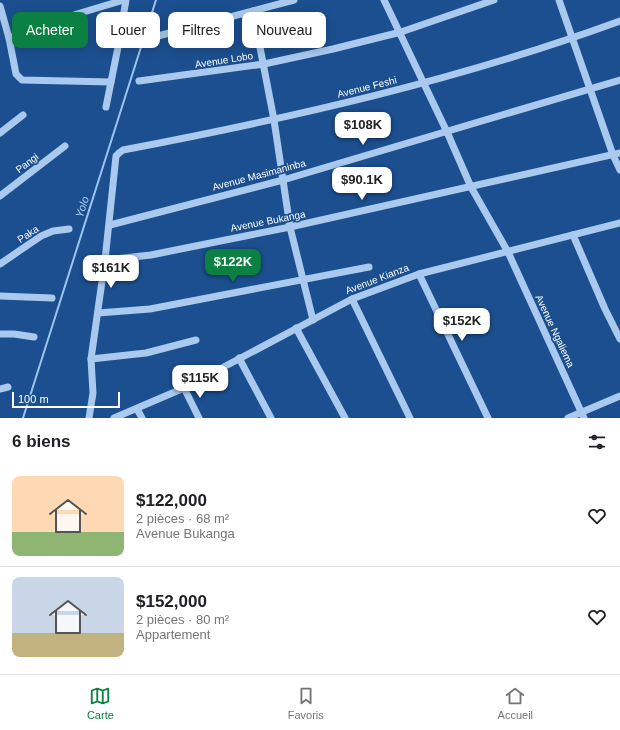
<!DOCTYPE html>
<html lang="fr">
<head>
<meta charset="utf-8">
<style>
  :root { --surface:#fff; --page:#f2f2f2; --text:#202124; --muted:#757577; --line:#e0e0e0; --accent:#0b8043 }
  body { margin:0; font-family:Helvetica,sans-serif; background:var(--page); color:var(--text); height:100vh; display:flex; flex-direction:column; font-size:15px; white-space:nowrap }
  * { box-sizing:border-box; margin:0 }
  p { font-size:13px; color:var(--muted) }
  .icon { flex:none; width:22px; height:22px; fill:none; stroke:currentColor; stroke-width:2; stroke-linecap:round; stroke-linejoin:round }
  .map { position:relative; height:418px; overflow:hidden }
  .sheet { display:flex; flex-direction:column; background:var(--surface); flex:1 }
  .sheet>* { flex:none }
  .hud { position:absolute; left:12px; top:12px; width:400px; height:36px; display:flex; gap:8px }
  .scale { position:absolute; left:12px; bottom:10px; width:108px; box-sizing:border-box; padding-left:4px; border:2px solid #fff; border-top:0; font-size:11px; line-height:14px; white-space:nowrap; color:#fff; -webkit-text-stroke:3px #1b4f8f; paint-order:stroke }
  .price { position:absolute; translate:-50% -34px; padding:0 9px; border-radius:8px; background:#fff; color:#222; font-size:13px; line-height:26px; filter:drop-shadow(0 1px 2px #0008) }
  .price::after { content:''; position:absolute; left:50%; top:24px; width:12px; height:9px; margin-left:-6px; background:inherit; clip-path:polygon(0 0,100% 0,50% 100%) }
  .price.on { background:var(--accent); color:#fff }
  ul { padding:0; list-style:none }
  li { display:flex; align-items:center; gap:12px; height:100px; padding:0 12px }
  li+li { border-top:1px solid var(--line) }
  li span { display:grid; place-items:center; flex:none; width:112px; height:80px; border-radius:8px; color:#555 }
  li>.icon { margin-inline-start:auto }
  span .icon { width:48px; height:48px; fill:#fffc; stroke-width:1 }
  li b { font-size:17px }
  h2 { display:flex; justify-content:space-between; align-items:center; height:48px; padding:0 12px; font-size:17px }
  .chip { padding:0 14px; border-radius:8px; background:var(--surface); box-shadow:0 2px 10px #0003; font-size:14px; line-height:36px }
  .chip.on { background:var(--accent); color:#fff }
  .menu { display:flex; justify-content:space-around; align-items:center; height:56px; border-top:1px solid var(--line); background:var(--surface); font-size:11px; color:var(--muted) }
  .menu a { display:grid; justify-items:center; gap:2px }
  .menu .on { color:var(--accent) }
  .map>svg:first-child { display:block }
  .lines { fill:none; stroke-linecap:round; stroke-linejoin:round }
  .stream { stroke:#9cc4f0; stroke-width:2 }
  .minor { stroke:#a9c9ee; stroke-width:7 }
  .labels { text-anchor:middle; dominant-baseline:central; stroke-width:3.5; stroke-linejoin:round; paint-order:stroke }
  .street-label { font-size:10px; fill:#fff; stroke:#1b4f8f }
  .water-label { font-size:11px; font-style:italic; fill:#b5d3f5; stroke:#1b4f8f }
</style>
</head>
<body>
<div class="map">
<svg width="620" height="418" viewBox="0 0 620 418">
  <rect width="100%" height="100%" fill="#1b4f8f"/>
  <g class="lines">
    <!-- stream -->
    <path class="stream" d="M23,418L156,0"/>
    <!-- minor -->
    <g class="minor">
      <path d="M384,0L447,132L471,187L508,252L584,418"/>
      <path d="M559,0L613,155L620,170"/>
      <path d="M0,6L9,38L16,74L22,80L111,82"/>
      <path d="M253,11L274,120L290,227L313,320"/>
      <path d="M158,36L294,0"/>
      <path d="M9,38L77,14L124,0"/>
      <path d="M139,81L264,64L333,49L401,32L494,0"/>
      <path d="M106,107L118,47L126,0"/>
      <path d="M0,133L23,115"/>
      <path d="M0,196L65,146"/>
      <path d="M110,225L283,180L620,80"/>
      <path d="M573,235L605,309L620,339"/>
      <path d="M105,260L151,255L290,227L620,153"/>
      <path d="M0,264L41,236L53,231L69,229"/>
      <path d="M419,274L488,418"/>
      <path d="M0,296L52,298"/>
      <path d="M352,299L410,418"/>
      <path d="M98,313L150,309L369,267"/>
      <path d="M296,328L345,418"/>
      <path d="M0,334H14L34,337"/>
      <path d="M239,358L271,418"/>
      <path d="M91,359L146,353L196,340"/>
      <path d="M184,388L199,418"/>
      <path d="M0,389L8,387"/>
      <path d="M137,409L142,418"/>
      <path d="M89,418L93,393L91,359L105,260L116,156L119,153L123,150C291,118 459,80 620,21"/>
      <path d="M114,418L184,388L352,299L419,274L620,223"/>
      <path d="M568,418L620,396"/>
    </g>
  </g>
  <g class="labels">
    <!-- street labels -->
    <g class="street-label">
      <text transform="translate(224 60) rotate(-9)">Avenue Lobo</text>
      <text transform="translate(367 87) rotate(-14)">Avenue Feshi</text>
      <text transform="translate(27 163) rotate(-37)">Pangi</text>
      <text transform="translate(259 175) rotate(-15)">Avenue Masimaninba</text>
      <text transform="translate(268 221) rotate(-11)">Avenue Bukanga</text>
      <text transform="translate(28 234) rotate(-33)">Paka</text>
      <text transform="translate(377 279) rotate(-21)">Avenue Kianza</text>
      <text transform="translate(555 331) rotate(65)">Avenue Ngaliema</text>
    </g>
    <!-- water labels -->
    <g class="water-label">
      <text transform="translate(82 207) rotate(-72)">Yolo</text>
    </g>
  </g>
</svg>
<div class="scale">100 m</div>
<b class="price" style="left:363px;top:146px">$108K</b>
<b class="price" style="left:362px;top:201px">$90.1K</b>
<b class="price on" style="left:233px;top:283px">$122K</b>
<b class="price" style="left:111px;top:289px">$161K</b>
<b class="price" style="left:462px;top:342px">$152K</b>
<b class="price" style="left:200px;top:399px">$115K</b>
<div class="hud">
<a class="chip on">Acheter</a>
<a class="chip">Louer</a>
<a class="chip">Filtres</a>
<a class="chip">Nouveau</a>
</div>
</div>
<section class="sheet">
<h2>6 biens<svg class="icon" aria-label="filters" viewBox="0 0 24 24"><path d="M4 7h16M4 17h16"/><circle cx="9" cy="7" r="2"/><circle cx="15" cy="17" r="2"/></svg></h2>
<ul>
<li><span style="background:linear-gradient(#ffd9b3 70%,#8fb573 0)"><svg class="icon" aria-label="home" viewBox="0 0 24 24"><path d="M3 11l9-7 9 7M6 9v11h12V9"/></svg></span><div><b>$122,000</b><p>2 pièces · 68 m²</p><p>Avenue Bukanga</p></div><svg class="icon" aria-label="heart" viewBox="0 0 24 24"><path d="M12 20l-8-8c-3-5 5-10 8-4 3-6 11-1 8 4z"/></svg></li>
<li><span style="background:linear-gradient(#c9d6e8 70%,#c2b280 0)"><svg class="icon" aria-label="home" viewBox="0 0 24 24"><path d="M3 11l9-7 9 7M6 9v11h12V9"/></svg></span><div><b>$152,000</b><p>2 pièces · 80 m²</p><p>Appartement</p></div><svg class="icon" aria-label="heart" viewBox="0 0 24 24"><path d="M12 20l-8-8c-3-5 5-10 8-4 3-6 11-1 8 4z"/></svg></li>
</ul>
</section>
<nav class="menu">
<a class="on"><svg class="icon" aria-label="map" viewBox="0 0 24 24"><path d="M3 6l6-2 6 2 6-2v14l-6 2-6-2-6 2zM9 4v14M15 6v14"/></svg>Carte</a>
<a><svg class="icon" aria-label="saved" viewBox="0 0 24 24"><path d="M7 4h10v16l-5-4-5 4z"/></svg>Favoris</a>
<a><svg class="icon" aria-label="home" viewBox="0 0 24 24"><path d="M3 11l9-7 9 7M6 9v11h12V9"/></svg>Accueil</a>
</nav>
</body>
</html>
